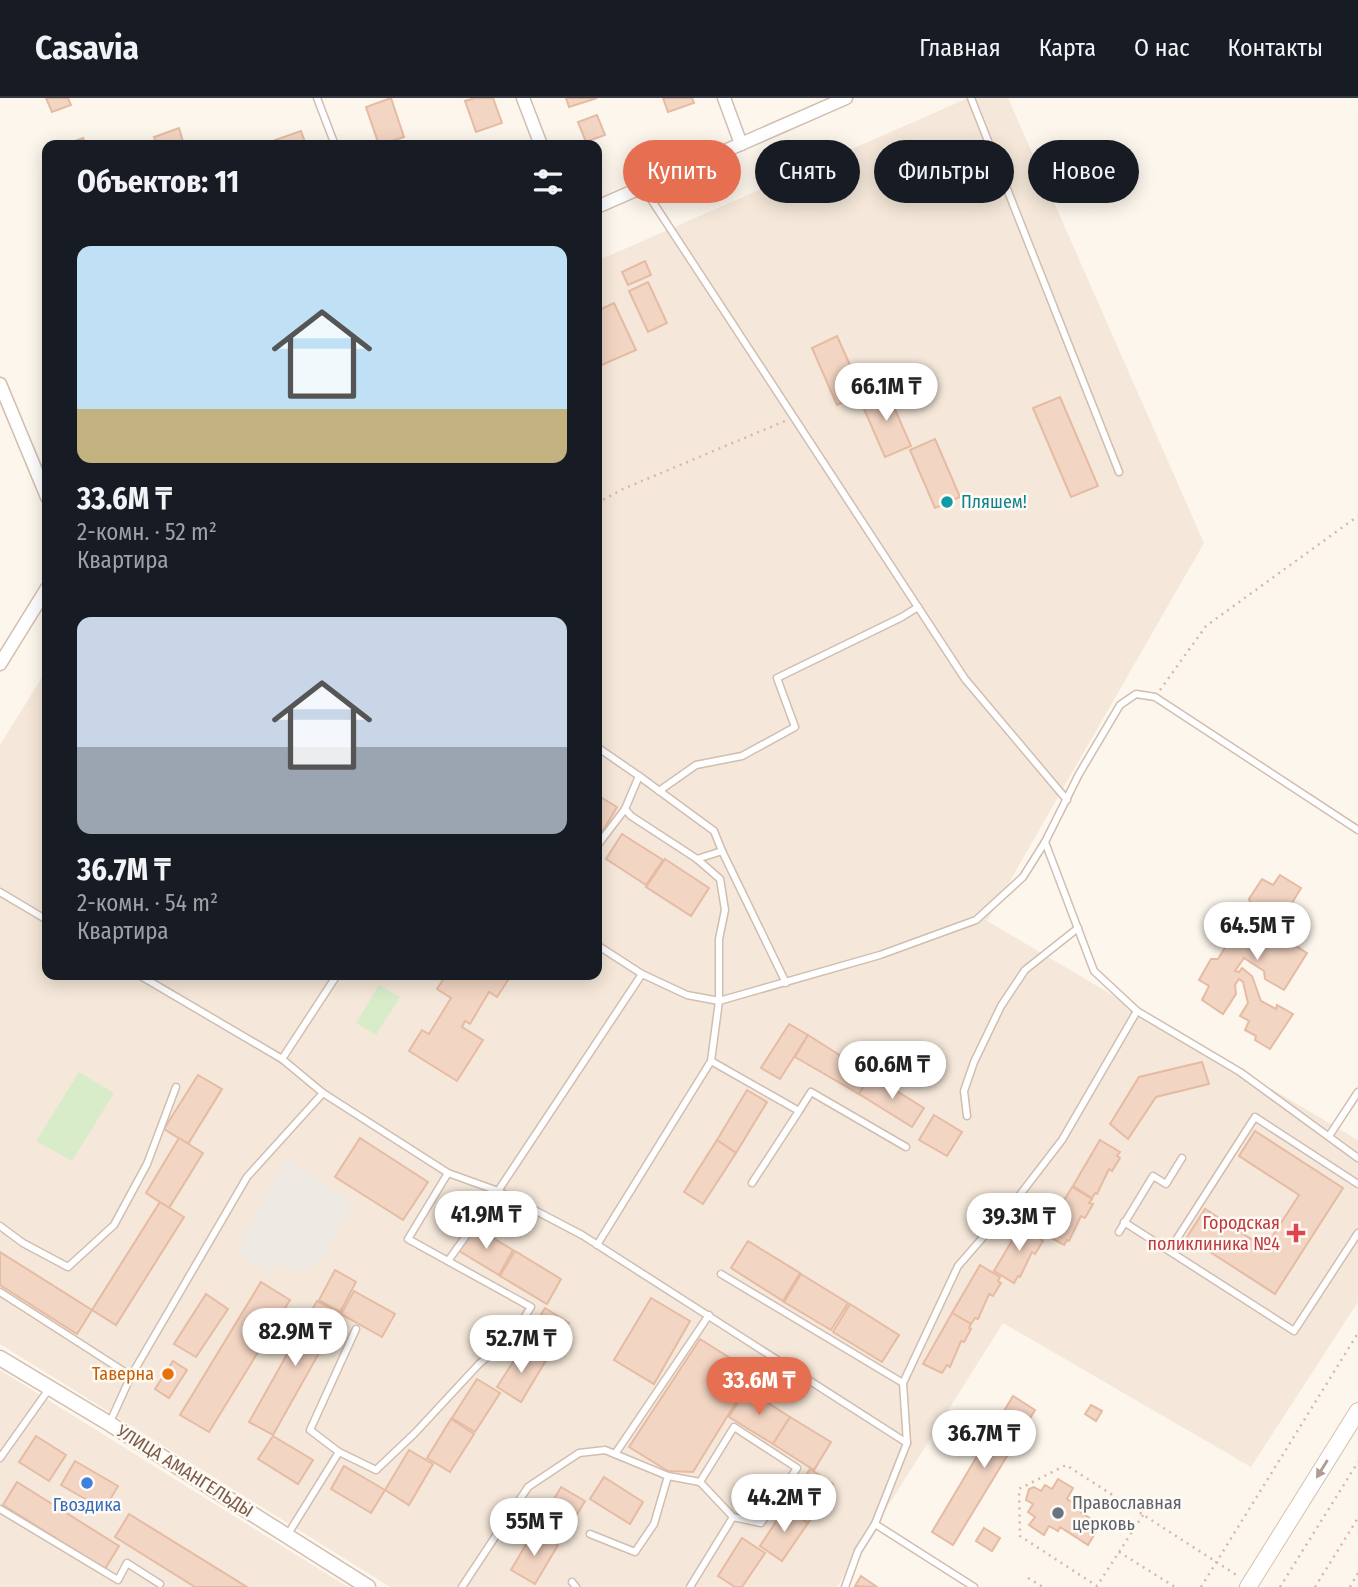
<!DOCTYPE html>
<html lang="ru">
<head>
<meta charset="utf-8">
<style>
  :root { --surface:#171b24; --page:#20242c; --text:#f1f3f6; --muted:#9ea1a6; --line:#363941; --accent:#e76f51 }
  body { margin:0; font-family:"Fira Sans Condensed",sans-serif; background:var(--page); color:var(--text); height:100vh; display:flex; flex-direction:column; font-size:26px; white-space:nowrap }
  * { box-sizing:border-box; margin:0 }
  p { font-size:23px; color:var(--muted) }
  .icon { flex:none; width:38px; height:38px; fill:none; stroke:currentColor; stroke-width:2; stroke-linecap:round; stroke-linejoin:round }
  .map { position:relative; flex:1; overflow:hidden }
  .details { position:absolute; left:42px; top:42px; width:560px; height:840px; display:flex; flex-direction:column; background:var(--surface); border-radius:14px; box-shadow:0 4px 18px #0003 }
  .details>* { flex:none }
  .top-card { position:absolute; left:623px; top:42px; width:630px; height:63px; display:flex; gap:14px }
  .price { position:absolute; translate:-50% -60px; padding:0 16px; border-radius:24px; background:#fff; color:#222; font-size:23px; line-height:46px; filter:drop-shadow(0 2px 4px #0008) }
  .price::after { content:''; position:absolute; left:50%; top:42px; width:21px; height:16px; margin-left:-10px; background:inherit; clip-path:polygon(0 0,100% 0,50% 100%) }
  .price.selected { background:var(--accent); color:#fff }
  ul { padding:0; list-style:none }
  li { display:grid; align-content:center; gap:14px; height:371px; padding:0 35px }
  li span { display:grid; place-items:center; height:217px; border-radius:14px; color:#555 }
  li>.icon { margin-inline-start:auto }
  span .icon { width:126px; height:126px; fill:#fffc; stroke-width:1 }
  li b { font-size:30px }
  h2 { display:flex; justify-content:space-between; align-items:center; height:84px; padding:0 35px; font-size:30px }
  .chip { padding:0 24px; border-radius:32px; background:var(--surface); box-shadow:0 4px 18px #0003; font-size:24px; line-height:63px }
  .chip.selected { background:var(--accent); color:#fff }
  header { display:flex; align-items:center; gap:42px; box-sizing:border-box; height:98px; padding:0 35px; background:var(--surface); border-bottom:2px solid var(--line) }
  header strong { font-size:33px }
  nav { display:flex; gap:38px; margin-inline-start:auto; font-size:24px }
  .map>svg:first-child { display:block }
  .residential { fill:#f5e8da }
  .industrial { fill:#efe9e4 }
  .green { fill:#d8ecc9 }
  .building { fill:#f3d5c3; stroke:#e6bba3; stroke-width:2 }
  .lines { fill:none; stroke-linecap:round; stroke-linejoin:round }
  .service-casing { stroke:#d1beb0; stroke-width:9 }
  .minor-casing { stroke:#d1beb0; stroke-width:15 }
  .tertiary-casing { stroke:#d1beb0; stroke-width:17 }
  .secondary-casing { stroke:#d6c0b0; stroke-width:18 }
  .path { stroke:#d9b8a5; stroke-width:2.5; stroke-dasharray:2 5; stroke-linecap:butt }
  .service { stroke:#fff; stroke-width:6 }
  .minor { stroke:#fff; stroke-width:12 }
  .tertiary { stroke:#fff; stroke-width:14 }
  .secondary { stroke:#fff; stroke-width:16 }
  .oneway { fill:#af9d94 }
  .culture-dot { fill:#0f9aa8; stroke:#fffaf3; stroke-width:2.5 }
  .health-dot { fill:#e0444e; stroke:#fffaf3; stroke-width:2.5 }
  .food-dot { fill:#e8710a; stroke:#fffaf3; stroke-width:2.5 }
  .shop-dot { fill:#3f7fe0; stroke:#fffaf3; stroke-width:2.5 }
  .worship-dot { fill:#6b7280; stroke:#fffaf3; stroke-width:2.5 }
  .labels { text-anchor:middle; dominant-baseline:central; stroke-width:5; stroke-linejoin:round; paint-order:stroke }
  .culture-label { font-size:18px; fill:#0d838f; stroke:#fffaf3; text-anchor:start }
  .health-label { font-size:18px; fill:#be3a42; stroke:#fffaf3; text-anchor:end }
  .food-label { font-size:18px; fill:#c56008; stroke:#fffaf3; text-anchor:end }
  .street-label { font-size:18px; fill:#7a5c4d; stroke:#fffaf3 }
  .worship-label { font-size:18px; fill:#5b616d; stroke:#fffaf3; text-anchor:start }
  .shop-label { font-size:18px; fill:#366cbe; stroke:#fffaf3 }
</style>
</head>
<body>
<header>
<strong>Casavia</strong>
<nav><a>Главная</a><a>Карта</a><a>О нас</a><a>Контакты</a></nav>
</header>
<div class="map">
<svg width="1358" height="1489" viewBox="0 0 1358 1489">
  <rect width="100%" height="100%" fill="#fdf6ec"/>
  <!-- residential -->
  <g class="residential">
    <path d="M968,0H1008L1204,445L987,823L1358,1042V1204L1251,1369L1003,1225L837,1489H390L0,1246V647L47,571V877H597V163Z"/>
    <path d="M0,1272L348,1489H0Z"/>
  </g>
  <!-- industrial -->
  <path class="industrial" d="M286,1061L354,1105L321,1163L299,1175L278,1164L272,1178L235,1153Z"/>
  <!-- green -->
  <g class="green">
    <path d="M379,887L400,899L376,937L356,925Z"/>
    <path d="M79,974L114,995L72,1063L36,1043Z"/>
  </g>
  <!-- building -->
  <g class="building">
    <path d="M46,0H68L71,7L52,14Z"/>
    <path d="M391,0L404,39L379,47L366,9Z"/>
    <path d="M475,0H493L502,25L476,34L465,3Z"/>
    <path d="M566,0H597L569,9Z"/>
    <path d="M663,0H692L694,5L668,14Z"/>
    <path d="M597,17L605,37L586,44L578,24Z"/>
    <path d="M179,30L184,47H157L154,39Z"/>
    <path d="M301,33L306,47H277L275,42Z"/>
    <path d="M83,40L86,47H64Z"/>
    <path d="M645,163L651,177L628,187L622,174Z"/>
    <path d="M648,184L667,225L648,234L629,193Z"/>
    <path d="M614,205L636,252L597,269V213Z"/>
    <path d="M837,238L863,296L837,307L812,250Z"/>
    <path d="M886,291L911,348L885,359L860,302Z"/>
    <path d="M1060,299L1098,388L1071,399L1033,310Z"/>
    <path d="M935,341L960,399L935,410L910,352Z"/>
    <path d="M597,697L617,709L602,734L597,730Z"/>
    <path d="M622,736L663,762L646,787L606,761Z"/>
    <path d="M665,761L709,790L691,818L646,789Z"/>
    <path d="M1280,777L1301,790L1289,810L1282,812L1275,823L1268,819L1261,831L1282,845L1288,843L1307,855L1284,892L1265,881L1264,873L1244,860L1235,873L1239,874L1242,870L1252,878L1261,903L1276,911L1277,907L1293,916L1270,951L1255,942L1256,938L1245,932L1249,923L1240,918L1248,905L1243,884L1239,881L1235,887L1236,896L1223,916L1202,902L1209,888L1199,882L1211,861H1218L1251,807L1249,801L1262,781L1273,787Z"/>
    <path d="M446,877H506L510,879L497,899L489,894L470,926L465,923L462,929L483,942L457,983L409,953L422,932L429,936L451,900L437,891Z"/>
    <path d="M789,926L808,937L780,981L761,970Z"/>
    <path d="M808,937L871,977L859,996L795,959Z"/>
    <path d="M1202,964L1209,986L1156,999L1128,1041L1110,1026L1139,979Z"/>
    <path d="M198,977L222,991L188,1046L164,1031Z"/>
    <path d="M871,977L924,1010L912,1029L859,996Z"/>
    <path d="M747,992L767,1004L736,1055L717,1042Z"/>
    <path d="M934,1017L962,1034L947,1058L919,1042Z"/>
    <path d="M1255,1033L1343,1090L1275,1196L1187,1139L1205,1111L1265,1150L1299,1097L1239,1058Z"/>
    <path d="M179,1040L203,1055L169,1110L146,1095Z"/>
    <path d="M360,1040L428,1084L403,1122L335,1079Z"/>
    <path d="M717,1042L736,1055L703,1106L684,1094Z"/>
    <path d="M1100,1042L1120,1054L1117,1058L1120,1060L1112,1073L1109,1071L1097,1096L1095,1095L1092,1100L1073,1088Z"/>
    <path d="M1072,1089L1092,1101L1089,1105L1093,1106L1085,1120L1081,1118L1069,1143L1067,1142L1064,1147L1044,1136Z"/>
    <path d="M160,1104L184,1119L116,1227L92,1212Z"/>
    <path d="M1022,1126L1043,1137L1040,1141L1043,1143L1035,1156L1032,1154L1020,1179L1018,1178L1014,1185L994,1173Z"/>
    <path d="M473,1128L513,1152L499,1177L459,1153Z"/>
    <path d="M748,1143L800,1175L783,1203L731,1170Z"/>
    <path d="M515,1153L561,1181L547,1206L500,1178Z"/>
    <path d="M0,1154L92,1212L77,1236L0,1187Z"/>
    <path d="M980,1167L1000,1179L998,1183L1001,1185L993,1198L989,1196L978,1221L975,1220L971,1226L952,1215Z"/>
    <path d="M335,1172L356,1184L340,1214L319,1202Z"/>
    <path d="M801,1176L848,1205L831,1232L784,1204Z"/>
    <path d="M261,1184L290,1202L209,1334L180,1317Z"/>
    <path d="M354,1193L395,1216L382,1239L341,1216Z"/>
    <path d="M206,1196L228,1211L196,1259L174,1246Z"/>
    <path d="M651,1200L690,1223L654,1286L614,1262Z"/>
    <path d="M317,1203L341,1216L273,1337L249,1324Z"/>
    <path d="M850,1206L899,1237L882,1264L833,1234Z"/>
    <path d="M545,1210L569,1225L546,1263L522,1248Z"/>
    <path d="M952,1215L971,1226L969,1230L971,1231L964,1244L961,1243L950,1269L947,1267L942,1275L923,1266Z"/>
    <path d="M700,1241L754,1275L693,1374L668,1373L629,1349Z"/>
    <path d="M522,1250L545,1264L521,1304L497,1289Z"/>
    <path d="M173,1263L187,1272L169,1300L155,1291Z"/>
    <path d="M477,1281L500,1295L475,1334L452,1320Z"/>
    <path d="M746,1291L790,1319L773,1346L729,1319Z"/>
    <path d="M1013,1298L1035,1312L953,1447L932,1434Z"/>
    <path d="M1091,1307L1102,1313L1096,1323L1085,1316Z"/>
    <path d="M790,1319L831,1344L814,1372L773,1346Z"/>
    <path d="M451,1321L474,1336L450,1374L427,1360Z"/>
    <path d="M36,1338L66,1357L49,1383L19,1364Z"/>
    <path d="M273,1338L313,1362L298,1386L258,1361Z"/>
    <path d="M409,1352L433,1366L409,1407L385,1392Z"/>
    <path d="M75,1363L118,1388L104,1412L61,1387Z"/>
    <path d="M344,1368L385,1392L371,1415L331,1391Z"/>
    <path d="M810,1371L833,1386L808,1425L785,1410Z"/>
    <path d="M604,1379L643,1404L630,1426L590,1401Z"/>
    <path d="M1058,1381L1073,1390L1067,1401L1075,1406L1073,1409L1100,1427L1088,1447L1060,1429L1058,1433L1049,1428L1044,1437L1029,1427L1035,1419L1028,1414L1033,1406L1026,1402L1029,1391L1034,1389L1041,1393L1045,1387L1052,1391Z"/>
    <path d="M17,1384L119,1448L105,1471L3,1407Z"/>
    <path d="M561,1389L585,1403L562,1441L539,1427Z"/>
    <path d="M785,1410L808,1425L782,1463L760,1448Z"/>
    <path d="M129,1416L247,1489H195L115,1439Z"/>
    <path d="M984,1430L1000,1440L992,1453L976,1443Z"/>
    <path d="M534,1433L558,1447L535,1486L511,1472Z"/>
    <path d="M742,1440L765,1455L742,1489H735L718,1478Z"/>
    <path d="M861,1478L877,1489L855,1488Z"/>
  </g>
  <g class="lines">
    <!-- service casing -->
    <g class="service-casing">
      <g id="service">
        <path d="M317,0L335,47"/>
        <path d="M971,0L1119,374"/>
        <path d="M643,89L965,581L1067,702"/>
        <path d="M597,649L639,678L625,711L631,718L697,761L722,753L786,885"/>
        <path d="M639,678L714,733L722,753"/>
        <path d="M659,693L696,667L742,658L795,629L777,580L902,519L918,509"/>
        <path d="M597,748L625,711"/>
        <path d="M697,761L720,781L725,812L719,841V903L711,963"/>
        <path d="M0,794L47,822"/>
        <path d="M597,847L642,876L687,897L719,903L880,857L976,822L1023,779L1045,744L1079,676L1120,607L1136,596L1155,599L1358,732"/>
        <path d="M139,877L282,961L337,877"/>
        <path d="M1137,913L1240,974L1358,1060"/>
        <path d="M282,961L323,995L448,1075L498,1093L582,1137L907,1345L875,1426"/>
        <path d="M799,1013L811,994L906,1049"/>
        <path d="M967,1018L964,993L974,964L1001,908L1025,872L1078,830"/>
        <path d="M1329,1038L1358,994"/>
        <path d="M1124,1124L1294,1233L1358,1135"/>
        <path d="M0,1128L23,1145L68,1169L114,1127L147,1066L176,989"/>
        <path d="M1119,1134L1153,1078L1166,1086L1182,1060"/>
        <path d="M597,1147L711,963L799,1013L752,1085"/>
        <path d="M1169,1153L1255,1019L1358,1086"/>
        <path d="M448,1163L498,1093L642,876"/>
        <path d="M721,1176L903,1285L907,1345"/>
        <path d="M0,1194L131,1278"/>
        <path d="M903,1285L958,1168L1019,1098L1062,1042L1137,913L1094,873L1045,744"/>
        <path d="M110,1324L131,1278L247,1079L323,995"/>
        <path d="M734,1329L797,1370L761,1425L733,1419L700,1384Z"/>
        <path d="M339,1354L310,1332L356,1231"/>
        <path d="M615,1356L709,1217"/>
        <path d="M0,1360L49,1291"/>
        <path d="M0,1411L118,1482L127,1465L160,1486"/>
        <path d="M288,1436L339,1354L376,1372L415,1335L479,1266L513,1237L531,1209L408,1141L448,1075"/>
        <path d="M590,1436L635,1454L654,1426L668,1378L700,1384"/>
        <path d="M572,1484L576,1489"/>
        <path d="M462,1489L528,1389L579,1355L605,1352L668,1378"/>
        <path d="M690,1489L733,1419"/>
        <path d="M845,1489L858,1453L875,1426L974,1489"/>
      </g>
    </g>
    <!-- minor casing -->
    <g class="minor-casing">
      <g id="minor">
        <path d="M523,0L541,47"/>
        <path d="M724,0L741,46"/>
        <path d="M597,109L846,0"/>
        <path d="M0,286L47,399"/>
        <path d="M0,566L47,490"/>
      </g>
    </g>
    <!-- tertiary casing -->
    <g class="tertiary-casing">
      <path id="tertiary" d="M0,1260L110,1326L368,1489"/>
    </g>
    <!-- secondary casing -->
    <g class="secondary-casing">
      <path id="secondary" d="M1248,1489L1358,1313"/>
    </g>
    <!-- path -->
    <g class="path">
      <path d="M597,405L623,391L785,323"/>
      <path d="M1160,592L1206,528L1358,418"/>
      <path d="M1143,1417L1097,1488L1020,1438L1019,1391L1066,1367L1238,1478"/>
      <path d="M1119,1454L1175,1489"/>
      <path d="M1028,1480L1043,1489"/>
      <path d="M1201,1489L1358,1235"/>
      <path d="M1280,1489L1358,1364"/>
      <path d="M1315,1489L1358,1420"/>
      <path d="M1350,1489L1358,1475"/>
    </g>
    <!-- service -->
    <use href="#service" class="service"/>
    <!-- minor -->
    <use href="#minor" class="minor"/>
    <!-- tertiary -->
    <use href="#tertiary" class="tertiary"/>
    <!-- secondary -->
    <use href="#secondary" class="secondary"/>
  </g>
  <!-- one-way arrows -->
  <defs><path id="oneway-solid" d="M-6-.8H1V-3.2L6.5 0L1 3.2V.8H-6Z" transform="scale(1.75)"/></defs>
  <use class="oneway" href="#oneway-solid" transform="translate(1322 1371) rotate(122)"/>
  <!-- markers -->
  <circle class="culture-dot" cx="947" cy="404" r="7"/>
  <path class="health-dot" d="M1292.5 1124.5h7v7h7v7h-7v7h-7v-7h-7v-7h7z"/>
  <circle class="food-dot" cx="168" cy="1276" r="7"/>
  <circle class="shop-dot" cx="87" cy="1385" r="7"/>
  <circle class="worship-dot" cx="1058" cy="1415" r="7"/>
  <g class="labels">
    <!-- culture labels -->
    <g class="culture-label">
      <text x="961" y="404">Пляшем!</text>
    </g>
    <!-- health labels -->
    <g class="health-label">
      <text x="1280" y="1125">Городская<tspan x="1280" dy="21">поликлиника №4</tspan></text>
    </g>
    <!-- food labels -->
    <g class="food-label">
      <text x="154" y="1276">Таверна</text>
    </g>
    <!-- street labels -->
    <g class="street-label">
      <text transform="translate(185 1373) rotate(32)">УЛИЦА АМАНГЕЛЬДЫ</text>
    </g>
    <!-- worship labels -->
    <g class="worship-label">
      <text x="1072" y="1405">Православная<tspan x="1072" dy="21">церковь</tspan></text>
    </g>
    <!-- shop labels -->
    <g class="shop-label">
      <text x="87" y="1407">Гвоздика</text>
    </g>
  </g>
</svg>
<b class="price" style="left:886px;top:325px">66.1M ₸</b>
<b class="price" style="left:1257px;top:864px">64.5M ₸</b>
<b class="price" style="left:892px;top:1003px">60.6M ₸</b>
<b class="price" style="left:486px;top:1153px">41.9M ₸</b>
<b class="price" style="left:1019px;top:1155px">39.3M ₸</b>
<b class="price" style="left:295px;top:1270px">82.9M ₸</b>
<b class="price" style="left:521px;top:1277px">52.7M ₸</b>
<b class="price selected" style="left:759px;top:1319px">33.6M ₸</b>
<b class="price" style="left:984px;top:1372px">36.7M ₸</b>
<b class="price" style="left:784px;top:1436px">44.2M ₸</b>
<b class="price" style="left:534px;top:1460px">55M ₸</b>
<div class="top-card">
<a class="chip selected">Купить</a>
<a class="chip">Снять</a>
<a class="chip">Фильтры</a>
<a class="chip">Новое</a>
</div>
<section class="details">
<h2>Объектов: 11<svg class="icon" aria-label="filters" viewBox="0 0 24 24"><path d="M4 7h16M4 17h16"/><circle cx="9" cy="7" r="2"/><circle cx="15" cy="17" r="2"/></svg></h2>
<ul>
<li><span style="background:linear-gradient(#bfe0f5 75%,#c2b280 0)"><svg class="icon" aria-label="home" viewBox="0 0 24 24"><path d="M3 11l9-7 9 7M6 9v11h12V9"/></svg></span><div><b>33.6M ₸</b><p>2-комн. · 52 m²</p><p>Квартира</p></div></li>
<li><span style="background:linear-gradient(#c9d6e8 60%,#9aa5b1 0)"><svg class="icon" aria-label="home" viewBox="0 0 24 24"><path d="M3 11l9-7 9 7M6 9v11h12V9"/></svg></span><div><b>36.7M ₸</b><p>2-комн. · 54 m²</p><p>Квартира</p></div></li>
</ul>
</section>
</div>
</body>
</html>
